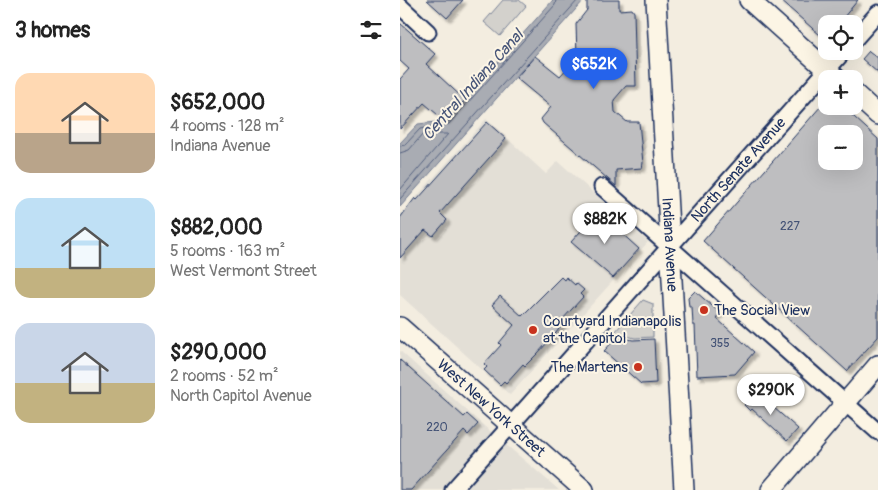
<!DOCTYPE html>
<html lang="en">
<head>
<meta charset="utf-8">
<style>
  :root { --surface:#fff; --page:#f6f6f6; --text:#222; --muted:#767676; --accent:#2563eb }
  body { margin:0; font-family:Pangolin,sans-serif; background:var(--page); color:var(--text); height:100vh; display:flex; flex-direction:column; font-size:19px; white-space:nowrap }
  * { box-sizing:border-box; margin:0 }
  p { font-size:16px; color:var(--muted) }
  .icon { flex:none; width:28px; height:28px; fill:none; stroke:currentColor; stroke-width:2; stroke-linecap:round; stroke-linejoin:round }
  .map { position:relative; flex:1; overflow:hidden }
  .panel { display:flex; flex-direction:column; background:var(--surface); width:400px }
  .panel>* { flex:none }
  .buttons { position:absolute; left:418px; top:15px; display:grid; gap:10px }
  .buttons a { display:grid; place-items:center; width:45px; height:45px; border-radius:10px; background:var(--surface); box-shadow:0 5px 20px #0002; font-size:25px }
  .price { position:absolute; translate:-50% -42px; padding:0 11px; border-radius:18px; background:#fff; color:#222; font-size:16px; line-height:32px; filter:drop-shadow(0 1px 2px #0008) }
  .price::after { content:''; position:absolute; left:50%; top:30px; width:15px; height:11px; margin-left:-8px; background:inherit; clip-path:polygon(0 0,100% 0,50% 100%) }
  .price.active { background:var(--accent); color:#fff }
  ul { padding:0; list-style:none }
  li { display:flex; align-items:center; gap:15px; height:125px; padding:0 15px }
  li span { display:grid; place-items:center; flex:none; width:140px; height:100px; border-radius:15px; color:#555 }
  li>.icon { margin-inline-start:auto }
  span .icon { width:60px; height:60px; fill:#fffc; stroke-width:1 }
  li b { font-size:21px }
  h2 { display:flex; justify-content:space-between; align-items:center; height:60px; padding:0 15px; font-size:21px }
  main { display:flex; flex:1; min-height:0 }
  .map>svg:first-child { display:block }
  .built { fill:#e3dfd6 }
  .green { fill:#d3d1cc; stroke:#778095 }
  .water { fill:#a9acb3; stroke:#707a91 }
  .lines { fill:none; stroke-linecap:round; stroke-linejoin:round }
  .shore { stroke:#546180; stroke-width:1 }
  .building { fill:#bebec0; stroke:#1b2f5e; fill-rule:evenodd; filter:url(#shadow) }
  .minor-casing { stroke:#1b2f5e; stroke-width:19 }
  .major-casing { stroke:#1b2f5e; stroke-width:22 }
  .minor { stroke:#fcf5e5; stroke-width:15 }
  .major { stroke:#fcf5e5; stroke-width:19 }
  .poi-dot { fill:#c8321e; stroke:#fcf5e5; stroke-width:2 }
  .labels { text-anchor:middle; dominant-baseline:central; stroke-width:4; stroke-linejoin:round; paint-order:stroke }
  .number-label { font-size:12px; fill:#445376 }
  .street-label { font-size:15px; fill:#1b2f5e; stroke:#fcf5e5 }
  .poi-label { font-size:15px; fill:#1b2f5e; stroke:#fcf5e5; text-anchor:start }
  .water-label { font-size:16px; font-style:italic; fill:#465478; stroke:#fcf5e5 }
</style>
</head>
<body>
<main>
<section class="panel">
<h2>3 homes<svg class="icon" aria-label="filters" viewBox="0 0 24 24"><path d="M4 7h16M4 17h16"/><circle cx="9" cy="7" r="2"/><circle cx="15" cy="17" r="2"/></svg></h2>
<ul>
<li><span style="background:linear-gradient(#ffd9b3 60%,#b9a48a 0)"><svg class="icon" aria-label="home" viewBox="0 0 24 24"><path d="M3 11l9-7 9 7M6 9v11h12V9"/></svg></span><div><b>$652,000</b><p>4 rooms · 128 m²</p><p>Indiana Avenue</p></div></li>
<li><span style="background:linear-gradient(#bfe0f5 70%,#c2b280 0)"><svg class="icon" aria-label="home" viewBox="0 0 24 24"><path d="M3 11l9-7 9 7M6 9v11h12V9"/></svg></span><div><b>$882,000</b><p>5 rooms · 163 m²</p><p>West Vermont Street</p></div></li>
<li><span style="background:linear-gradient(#c9d6e8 60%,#c2b280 0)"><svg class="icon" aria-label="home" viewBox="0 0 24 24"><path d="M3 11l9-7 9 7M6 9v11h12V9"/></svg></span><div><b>$290,000</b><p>2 rooms · 52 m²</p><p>North Capitol Avenue</p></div></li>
</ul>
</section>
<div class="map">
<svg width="478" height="490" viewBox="0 0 478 490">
  <defs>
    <filter id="shadow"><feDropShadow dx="3.5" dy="3.5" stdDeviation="1" flood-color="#0004"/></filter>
  </defs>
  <rect width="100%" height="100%" fill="#f3ede0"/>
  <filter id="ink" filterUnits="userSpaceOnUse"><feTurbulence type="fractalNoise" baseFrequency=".02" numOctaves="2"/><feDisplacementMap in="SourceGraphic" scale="10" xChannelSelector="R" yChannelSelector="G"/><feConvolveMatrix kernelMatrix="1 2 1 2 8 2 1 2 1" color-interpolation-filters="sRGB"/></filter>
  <g filter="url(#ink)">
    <!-- built -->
    <g class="built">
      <path d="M86,119L146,174L158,161L248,242L110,395L0,295V215Z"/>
      <path d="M0,351L84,426L159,490H0Z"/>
    </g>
    <!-- green -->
    <g class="green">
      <path d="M103,0H119L126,6L100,36L84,22Z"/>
      <path d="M243,300L253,304V337L235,338L214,333Z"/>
    </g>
    <!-- water -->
    <path class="water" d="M153,0H184L0,207V143L18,124L45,121Z"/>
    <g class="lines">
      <!-- shore -->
      <g class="shore">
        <path d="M0,146L5,145L20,129L49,124L155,5L156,0"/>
        <path d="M0,153L9,150L23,134H48L0,190"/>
        <path d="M0,199L178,0"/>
      </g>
    </g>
    <!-- building -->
    <g class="building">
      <path d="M27,0H63L47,18Z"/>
      <path d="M187,0H219V10L232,9L234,12L236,86H226L214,100L215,112L227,122H239L243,163L242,168L216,170V186L143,123L141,119L151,107L116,78L135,56L160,76L169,66L177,57L176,24L187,10Z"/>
      <path d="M380,0H458L438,24H426V34L420,35Z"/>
      <path d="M0,23L35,54L26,64L65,100L45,121L24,103L0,129V79L9,69L0,61Z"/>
      <path d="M469,51L478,58V73L462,59Z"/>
      <path d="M421,106H442L478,139V337L447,371L303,241ZM426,134H454V161H426Z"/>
      <path d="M87,122L106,139L40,213L47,220L33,236L25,230L0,258V218L15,198L17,200Z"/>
      <path d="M198,212L239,249L213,278L171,242Z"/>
      <path d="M161,277L164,280L166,277L175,285L176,283L184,290L180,294L183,297L161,321L163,323L156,333L138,353L125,366L123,364L106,383L104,381L100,385L84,370L87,367L84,364L101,345L99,343L114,325L92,305L100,296L122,316Z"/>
      <path d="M295,291L320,313L316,318L354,352L335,374L297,376L295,325H293L292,307H289L288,298Z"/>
      <path d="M217,337L233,340L254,339L256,383L241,384L204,351Z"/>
      <path d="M0,360L64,417L67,414L78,424L68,435L64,431L11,490H0Z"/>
      <path d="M356,392L398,429L387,441L352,409L350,411L344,405Z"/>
    </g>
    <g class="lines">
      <!-- minor casing -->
      <g class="minor-casing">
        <g id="minor">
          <path d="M0,6L28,32"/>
          <path d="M454,40L478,13"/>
          <path d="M202,187L478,432"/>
          <path id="s1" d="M53,490L444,51"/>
        </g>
      </g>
      <!-- major casing -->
      <g class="major-casing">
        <g id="major">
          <path id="s2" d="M256,0L284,490"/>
          <path d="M349,0L437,79"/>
          <path d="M454,93L478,115"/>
          <path id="s3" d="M0,327L184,490"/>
          <path d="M371,490L478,365"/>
        </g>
      </g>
      <!-- minor -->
      <use href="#minor" class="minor"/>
      <!-- major -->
      <use href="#major" class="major"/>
    </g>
  </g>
  <!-- markers -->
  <g class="poi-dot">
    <circle cx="304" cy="310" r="5"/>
    <circle cx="133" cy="330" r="5"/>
    <circle cx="238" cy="367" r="5"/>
  </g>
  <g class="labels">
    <!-- number labels -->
    <g class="number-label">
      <text x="390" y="226">227</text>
      <text x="320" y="343">355</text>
      <text x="37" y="427">220</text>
    </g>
    <!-- street labels -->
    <g class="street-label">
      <text stroke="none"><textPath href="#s1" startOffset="429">North Senate Avenue</textPath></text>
      <text stroke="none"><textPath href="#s2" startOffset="245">Indiana Avenue</textPath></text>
      <text stroke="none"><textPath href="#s3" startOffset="122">West New York Street</textPath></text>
    </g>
    <!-- poi labels -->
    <g class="poi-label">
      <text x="314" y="310">The Social View</text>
      <text x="143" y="321">Courtyard Indianapolis<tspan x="143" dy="17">at the Capitol</tspan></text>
      <text x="228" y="367" text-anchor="end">The Martens</text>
    </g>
    <!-- water labels -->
    <g class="water-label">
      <text transform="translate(73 85) rotate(-48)">Central Indiana Canal</text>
    </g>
  </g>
</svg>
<div class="buttons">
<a><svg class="icon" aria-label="locate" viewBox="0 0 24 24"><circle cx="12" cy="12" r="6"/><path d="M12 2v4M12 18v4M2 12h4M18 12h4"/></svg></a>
<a>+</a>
<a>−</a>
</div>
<b class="price active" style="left:194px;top:90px">$652K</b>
<b class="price" style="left:205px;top:245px">$882K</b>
<b class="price" style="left:371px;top:416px">$290K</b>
</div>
</main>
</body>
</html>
